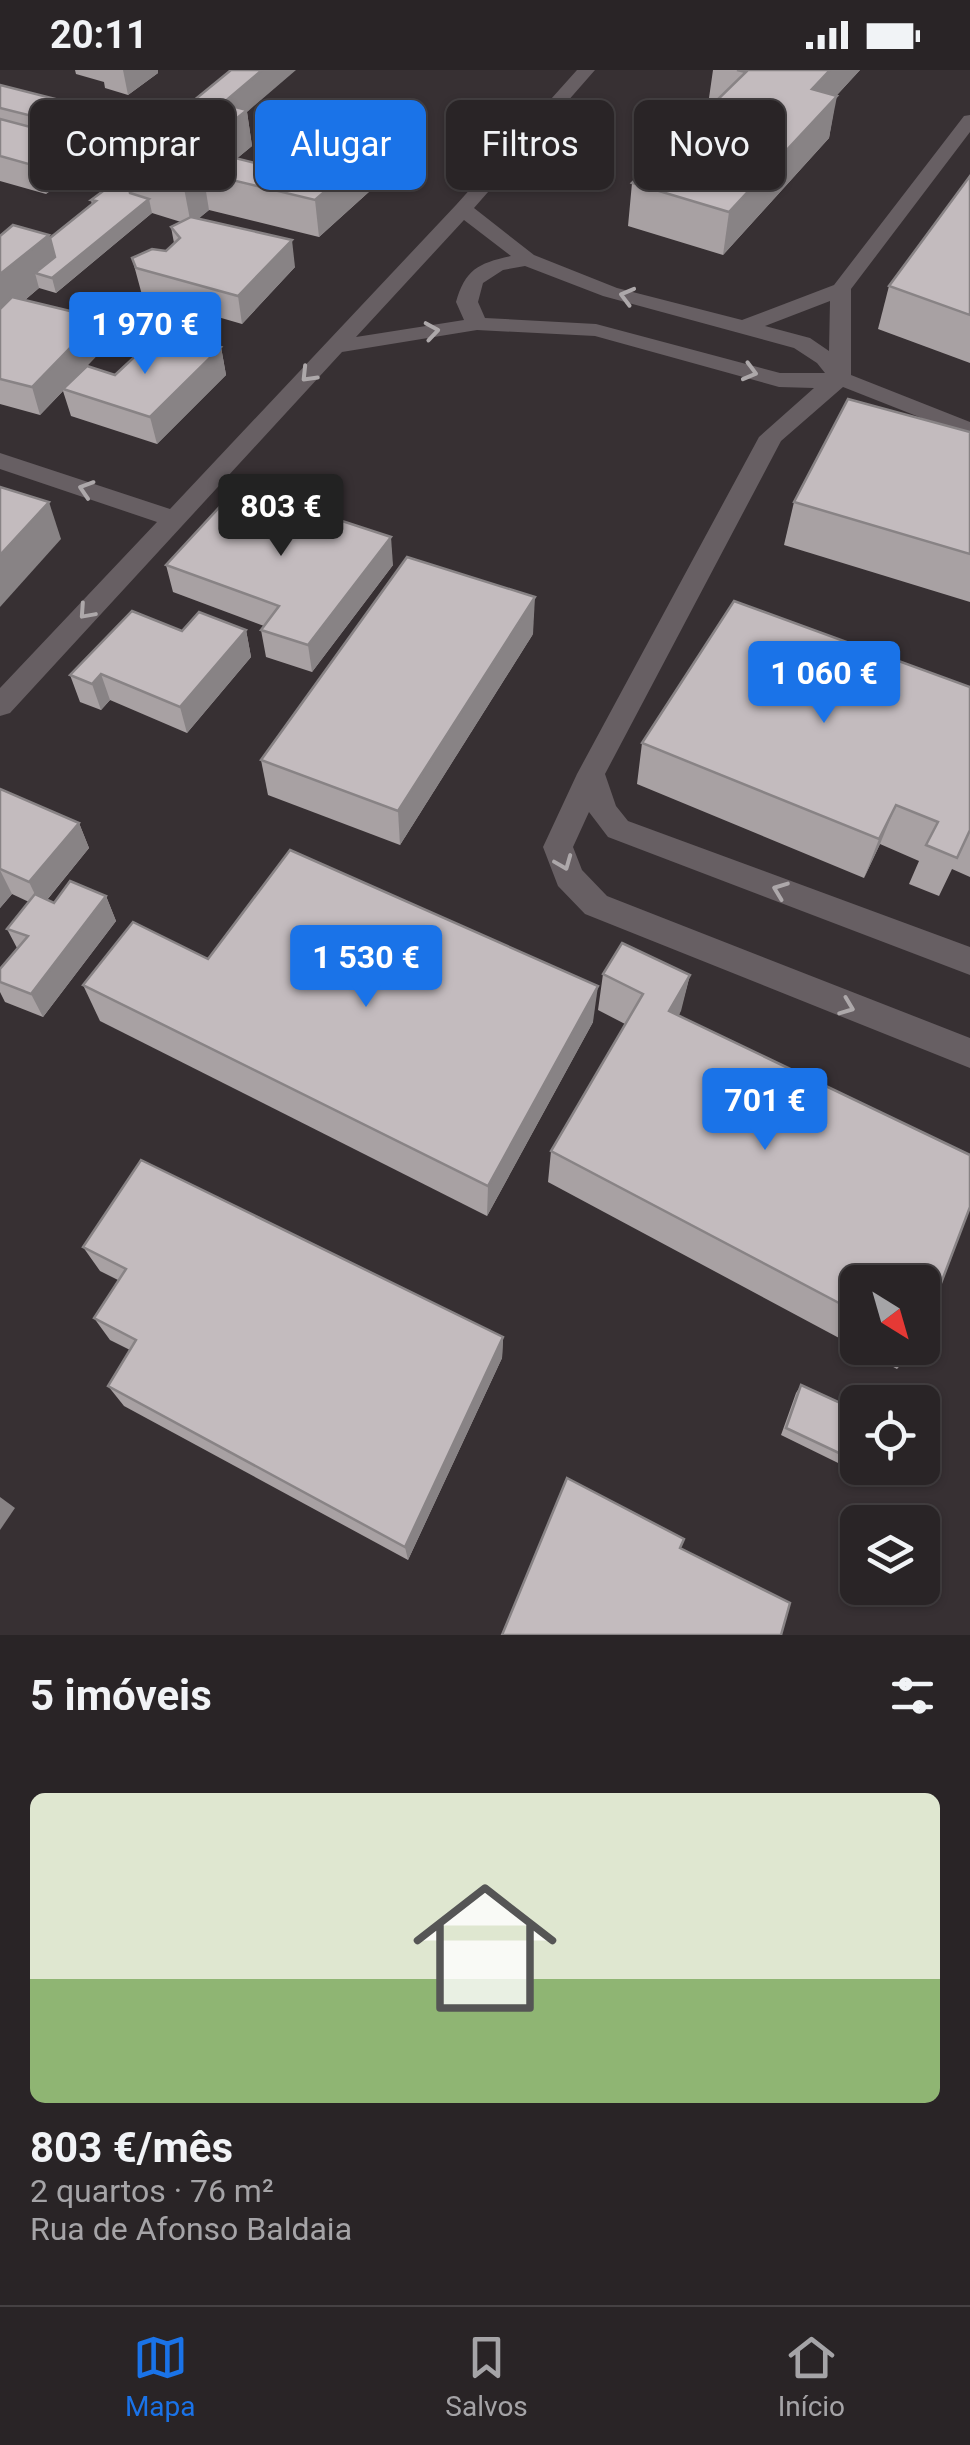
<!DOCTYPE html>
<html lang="pt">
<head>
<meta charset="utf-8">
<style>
  :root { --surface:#292426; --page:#353032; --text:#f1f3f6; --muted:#a5a4a7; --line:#454143; --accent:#1a73e8 }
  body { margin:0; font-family:Roboto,sans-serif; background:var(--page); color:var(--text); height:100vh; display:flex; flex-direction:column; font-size:38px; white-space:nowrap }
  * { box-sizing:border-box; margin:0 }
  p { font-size:32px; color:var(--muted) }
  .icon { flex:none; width:55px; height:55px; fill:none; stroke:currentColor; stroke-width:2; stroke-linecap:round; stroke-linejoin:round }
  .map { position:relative; height:1565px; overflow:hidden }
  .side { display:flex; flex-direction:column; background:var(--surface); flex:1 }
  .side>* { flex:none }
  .guide { position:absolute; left:30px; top:30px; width:910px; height:90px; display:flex; gap:20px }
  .needle { width:65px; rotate:143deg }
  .controls { position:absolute; left:840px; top:1195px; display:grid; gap:20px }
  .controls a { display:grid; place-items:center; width:100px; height:100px; border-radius:15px; background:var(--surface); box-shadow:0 2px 8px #0004,0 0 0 2px var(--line); font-size:50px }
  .price { position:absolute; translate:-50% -85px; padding:0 22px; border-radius:10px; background:var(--accent); color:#fff; font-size:32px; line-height:65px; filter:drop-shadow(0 2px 5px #0008) }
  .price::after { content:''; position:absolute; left:50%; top:60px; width:30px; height:22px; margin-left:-15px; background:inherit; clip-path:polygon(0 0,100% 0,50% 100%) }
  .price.on { background:#222; color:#fff }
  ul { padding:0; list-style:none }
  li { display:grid; align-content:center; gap:20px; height:530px; padding:0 30px }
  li+li { border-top:2px solid var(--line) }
  li span { display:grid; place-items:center; height:310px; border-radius:15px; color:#555 }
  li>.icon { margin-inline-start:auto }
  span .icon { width:180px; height:180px; fill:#fffc; stroke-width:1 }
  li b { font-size:42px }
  h2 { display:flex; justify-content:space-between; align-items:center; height:120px; padding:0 30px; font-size:42px }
  .tag { padding:0 35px; border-radius:15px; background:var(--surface); box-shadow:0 2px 8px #0004,0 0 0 2px var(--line); font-size:35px; line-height:90px }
  .tag.on { background:var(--accent); color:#fff }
  .status { display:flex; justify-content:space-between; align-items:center; height:70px; padding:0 50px; background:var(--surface); direction:ltr }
  .status svg { height:28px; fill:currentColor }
  .menu { display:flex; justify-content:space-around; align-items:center; height:140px; border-top:2px solid var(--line); background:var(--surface); font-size:28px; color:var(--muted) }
  .menu a { display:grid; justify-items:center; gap:5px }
  .menu .on { color:var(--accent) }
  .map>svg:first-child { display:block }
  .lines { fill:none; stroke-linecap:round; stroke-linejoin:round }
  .street { fill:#675f63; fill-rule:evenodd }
  .wall { fill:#a8a1a3 }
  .shaded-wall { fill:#888385 }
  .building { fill:#c3bbbe; stroke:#888385; stroke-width:2.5 }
  .oneway { stroke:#ada8aa }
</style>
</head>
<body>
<div class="status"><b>20:11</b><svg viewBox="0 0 49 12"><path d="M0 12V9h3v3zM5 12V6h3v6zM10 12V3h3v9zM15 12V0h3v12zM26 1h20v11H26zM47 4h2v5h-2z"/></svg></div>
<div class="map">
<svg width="970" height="1565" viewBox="0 0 970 1565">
  <rect width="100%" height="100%" fill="#373033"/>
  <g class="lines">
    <!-- street -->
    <path class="street" d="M577,0H595L474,138L534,185L617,218L742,250L834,215L964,46L970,45V62L851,219V305L970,352V367L843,317L781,371L605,704L616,736L628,751L970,877V905L608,767L589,742L573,777L582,800L607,826L970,968V998L585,844L558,816L543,777L577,704L759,367L814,318L779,317L595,266L477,260L342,282L10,643L0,646V618L157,452L0,399V383L170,439L456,135ZM464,150L511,186C478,193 465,200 456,232L464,250L356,267ZM525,196L603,226L794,278L817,293L825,303H780L596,254L485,248L478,232L483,213L503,200ZM830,231L829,281L810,268L765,256Z"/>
  </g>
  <!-- wall -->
  <g class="wall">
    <path d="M75,0H158V3L128,25L105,18L104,12L76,4Z"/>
    <path d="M713,0H860L836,26L829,68L723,185L628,156L632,113L712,36L708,35Z"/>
    <path d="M0,15L91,38L97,65L79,79L83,96L46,124L0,111Z"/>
    <path d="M182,40L247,42L252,76L236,89L271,97L281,94L280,87L371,120L319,167L209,140L199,148L295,197L242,254L142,225L132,188L166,181L174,173L171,157L181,152L152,143L56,223L39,218L25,230L99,248L106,276L86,297L115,305L168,280L221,277L226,305L157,374L71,346L63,321L40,345L0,334V166L49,165L50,168L92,135L91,130L126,104V102L185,56Z"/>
    <path d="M970,106V293L878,259L889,216Z"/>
    <path d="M970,362V532L784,475L794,432Z"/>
    <path d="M166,495H393L312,602L266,587L261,560L264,556L173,522Z"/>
    <path d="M246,560L251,587L187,663L110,630L101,640L80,632L70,605L182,561Z"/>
    <path d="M533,564L400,775L268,725L261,690Z"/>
    <path d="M970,617V807L952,799L939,826L909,814L919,791L880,774L864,808L637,714L642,673Z"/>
    <path d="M0,719L79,753L89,778L47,830L54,833L106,826L116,851L43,947L5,932L0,922V899L17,878L7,859L29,832L12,824L0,838Z"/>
    <path d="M208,889L593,952L487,1146L100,951L83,915Z"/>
    <path d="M603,904L690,905L679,945L858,1212V1278H916L897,1299L548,1112L551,1081L625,954L598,940Z"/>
    <path d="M83,1177L503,1267L502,1288L408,1490L124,1336L108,1316L130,1280L110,1270L94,1248L118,1210L100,1201Z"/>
    <path d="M801,1315L858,1341V1398H894L891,1409L883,1415L781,1365L796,1323Z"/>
  </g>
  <!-- shaded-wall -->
  <g class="shaded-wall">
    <path d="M123,0H158V3L128,25Z"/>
    <path d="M262,0H296L247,42L252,76L216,106L199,79L207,46Z"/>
    <path d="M830,0H860L804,61L812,19Z"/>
    <path d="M837,26L829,68L723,185L729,142Z"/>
    <path d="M91,38L97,65L79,79L83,96L46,124L39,97L72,73L68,55Z"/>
    <path d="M368,84L371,120L319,167L315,130Z"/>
    <path d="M203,103L209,140L191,155L184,118Z"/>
    <path d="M149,129L152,143L56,223L52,208Z"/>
    <path d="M49,165L59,202L35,203L39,218L0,251V204Z"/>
    <path d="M292,170L295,197L242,254L238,226Z"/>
    <path d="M99,248L106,276L65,319H63V321L40,345L32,317Z"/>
    <path d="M221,277L226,305L157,374L150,347Z"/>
    <path d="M49,432L61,469L0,537V485Z"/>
    <path d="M391,467L393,495L312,602L308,575Z"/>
    <path d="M535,527L533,564L400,775L398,741Z"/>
    <path d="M246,560L251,587L187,663L180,637Z"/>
    <path d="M101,604L110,630L101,640L92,614Z"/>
    <path d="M896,735L880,774L864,808L879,769Z"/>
    <path d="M79,753L89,778L41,837L29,812Z"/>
    <path d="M0,800L12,824L0,838Z"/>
    <path d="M106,826L116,851L43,947L31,924Z"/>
    <path d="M690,905L681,941L661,976L669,941Z"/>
    <path d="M598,916L593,952L487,1146L488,1116Z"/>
    <path d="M503,1267L502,1288L408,1490L405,1477Z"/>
    <path d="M0,1427L15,1438L0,1460Z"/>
  </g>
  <!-- building -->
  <g class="building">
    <path d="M231,0H262L222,34L216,32L200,44L182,40Z"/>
    <path d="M737,0H830L812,19L837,26L729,142L632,113L746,2Z"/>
    <path d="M0,15L91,38L68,55L0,38Z"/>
    <path d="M216,32L247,40L199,79L271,97L287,92L280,87L300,79L310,84L335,75L368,84L315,130L203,103L184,118L126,102Z"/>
    <path d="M0,49L76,69L39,97L0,86Z"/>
    <path d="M126,104L130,123L149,129L52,208L35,203L55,187L50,168L96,131L91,130Z"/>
    <path d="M970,106V245L889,216Z"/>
    <path d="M191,147L292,170L238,226L136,198L132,188L152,179L166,181L180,168L171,157Z"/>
    <path d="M13,155L49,165L0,204V166Z"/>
    <path d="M12,227L99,248L32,317L0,309V239Z"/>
    <path d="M184,266L221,277L150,347L63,319L87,296L115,305L147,275L168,280Z"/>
    <path d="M848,329L970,362V484L794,432Z"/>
    <path d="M0,417L49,432L0,485Z"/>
    <path d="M238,417L391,467L308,575L261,560L279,536L166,495Z"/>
    <path d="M407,487L535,527L398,741L261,690Z"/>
    <path d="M734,531L970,617V760L957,788L926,775L938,752L896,735L879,769L642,673Z"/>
    <path d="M132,541L182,561L199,542L246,560L180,637L101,604L92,614L70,605Z"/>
    <path d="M0,719L79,753L29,812L0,799Z"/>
    <path d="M290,780L598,916L488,1116L83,915L133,852L208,889Z"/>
    <path d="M70,811L106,826L31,924L0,912V899L28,866L7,859L35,824L54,833Z"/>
    <path d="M622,873L690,905L669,941L970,1085V1137L922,1263V1212H858V1243L551,1081L643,924L603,904Z"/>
    <path d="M141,1090L503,1267L405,1477L108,1316L136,1270L94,1248L126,1199L83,1177Z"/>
    <path d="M801,1315L858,1341V1392L786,1358Z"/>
    <path d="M868,1398H894L891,1409Z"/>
    <path d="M567,1408L684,1469L680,1478L790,1533L781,1565H502Z"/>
  </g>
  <!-- one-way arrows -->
  <defs><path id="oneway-chevron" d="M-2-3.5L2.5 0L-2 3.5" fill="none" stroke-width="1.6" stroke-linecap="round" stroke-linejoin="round" transform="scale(2.5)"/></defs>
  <g class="oneway">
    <use href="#oneway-chevron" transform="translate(627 226) rotate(-165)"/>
    <use href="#oneway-chevron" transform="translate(432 261) rotate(-9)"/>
    <use href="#oneway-chevron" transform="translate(750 302) rotate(15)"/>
    <use href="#oneway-chevron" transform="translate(308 305) rotate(134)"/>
    <use href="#oneway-chevron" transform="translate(86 419) rotate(-162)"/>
    <use href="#oneway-chevron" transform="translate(86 542) rotate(132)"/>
    <use href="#oneway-chevron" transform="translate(564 793) rotate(68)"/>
    <use href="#oneway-chevron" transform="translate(780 820) rotate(-159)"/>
    <use href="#oneway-chevron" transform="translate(847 937) rotate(21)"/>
  </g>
</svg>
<div class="controls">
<a><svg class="needle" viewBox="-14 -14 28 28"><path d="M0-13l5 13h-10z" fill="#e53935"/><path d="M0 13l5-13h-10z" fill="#a5a4a7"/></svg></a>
<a><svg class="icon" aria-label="locate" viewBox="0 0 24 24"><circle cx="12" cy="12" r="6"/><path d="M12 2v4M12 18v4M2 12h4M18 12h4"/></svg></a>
<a><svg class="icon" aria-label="layers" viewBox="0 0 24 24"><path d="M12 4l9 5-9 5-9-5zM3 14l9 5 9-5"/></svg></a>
</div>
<b class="price" style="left:145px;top:307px">1 970 €</b>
<b class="price on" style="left:281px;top:489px">803 €</b>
<b class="price" style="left:824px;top:656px">1 060 €</b>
<b class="price" style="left:366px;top:940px">1 530 €</b>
<b class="price" style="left:765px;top:1083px">701 €</b>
<div class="guide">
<a class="tag">Comprar</a>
<a class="tag on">Alugar</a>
<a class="tag">Filtros</a>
<a class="tag">Novo</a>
</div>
</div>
<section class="side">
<h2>5 imóveis<svg class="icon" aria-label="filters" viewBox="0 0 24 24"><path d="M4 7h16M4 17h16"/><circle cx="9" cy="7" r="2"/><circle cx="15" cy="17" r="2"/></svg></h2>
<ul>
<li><span style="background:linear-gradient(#dfe7d0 60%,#8fb573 0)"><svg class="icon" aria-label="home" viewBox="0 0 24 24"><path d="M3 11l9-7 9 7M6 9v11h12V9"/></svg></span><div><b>803 €/mês</b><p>2 quartos · 76 m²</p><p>Rua de Afonso Baldaia</p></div></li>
</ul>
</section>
<nav class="menu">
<a class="on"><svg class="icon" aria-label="map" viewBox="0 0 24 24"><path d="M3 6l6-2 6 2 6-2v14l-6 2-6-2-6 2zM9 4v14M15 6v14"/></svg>Mapa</a>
<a><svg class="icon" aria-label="saved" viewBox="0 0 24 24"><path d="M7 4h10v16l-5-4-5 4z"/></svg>Salvos</a>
<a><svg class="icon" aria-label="home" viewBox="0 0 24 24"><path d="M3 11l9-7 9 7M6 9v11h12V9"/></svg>Início</a>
</nav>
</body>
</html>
